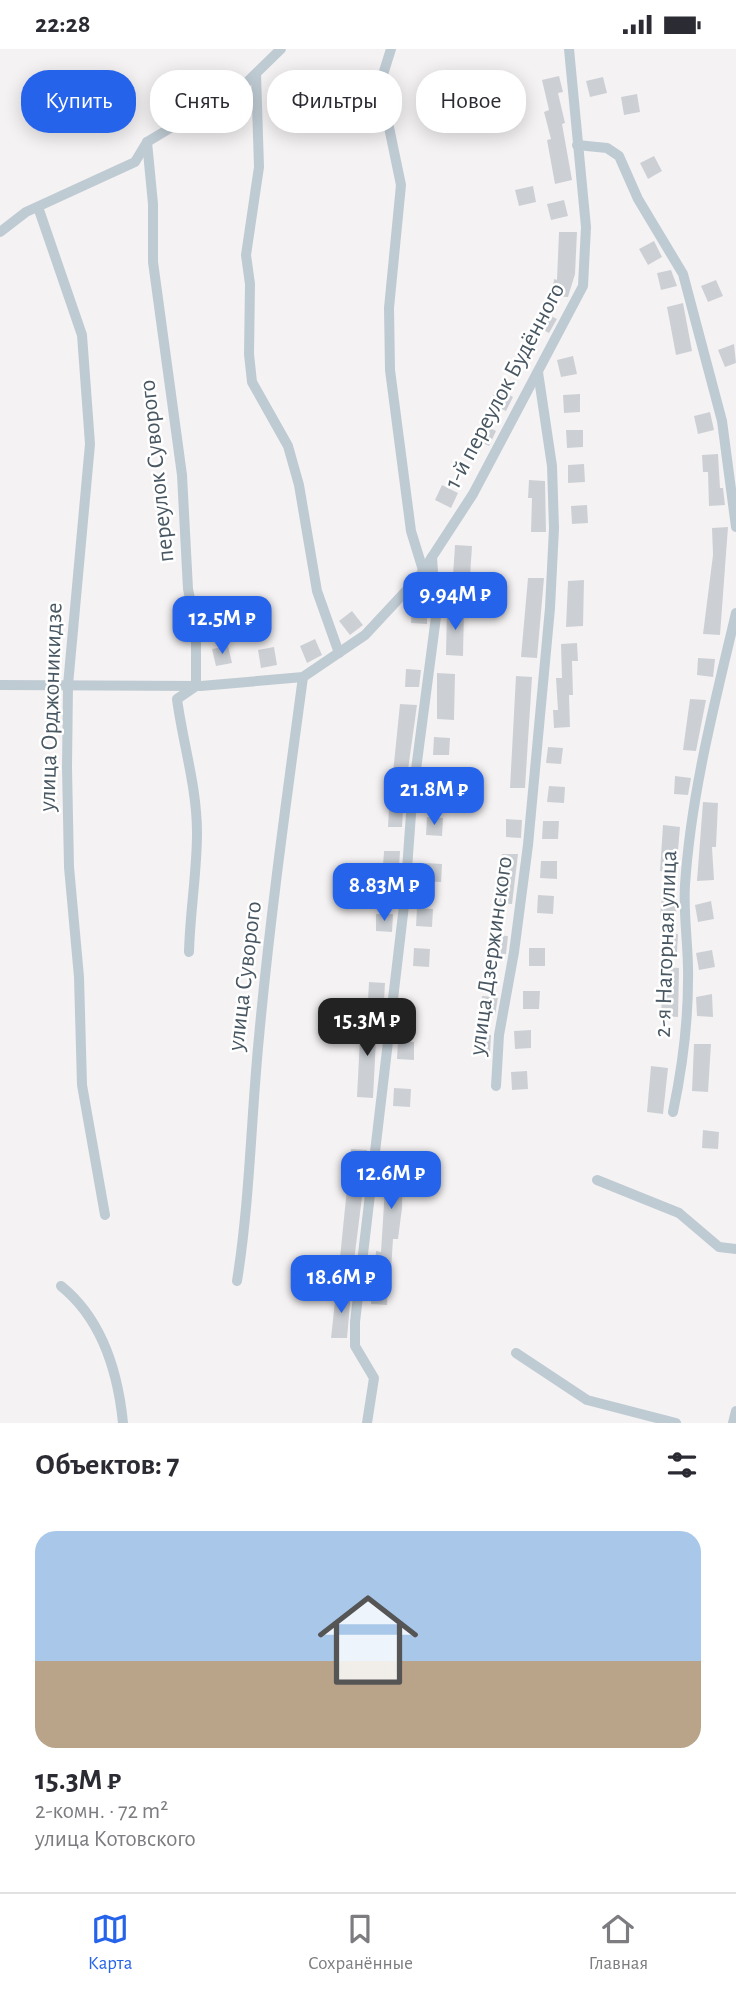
<!DOCTYPE html>
<html lang="ru">
<head>
<meta charset="utf-8">
<style>
  :root { --surface:#fff; --page:#f2f2f3; --text:#2b2b33; --muted:#7c7c81; --line:#e1e1e2; --accent:#2563eb }
  body { margin:0; font-family:"Alegreya Sans",sans-serif; background:var(--page); color:var(--text); height:100vh; display:flex; flex-direction:column; font-size:26px; white-space:nowrap }
  * { box-sizing:border-box; margin:0 }
  p { font-size:23px; color:var(--muted) }
  .icon { flex:none; width:38px; height:38px; fill:none; stroke:currentColor; stroke-width:2; stroke-linecap:round; stroke-linejoin:round }
  .map { position:relative; height:1374px; overflow:hidden }
  .sheet { display:flex; flex-direction:column; background:var(--surface); flex:1 }
  .sheet>* { flex:none }
  .top-card { position:absolute; left:21px; top:21px; width:695px; height:63px; display:flex; gap:14px }
  .price { position:absolute; translate:-50% -60px; padding:0 16px; border-radius:14px; background:var(--accent); color:#fff; font-size:23px; line-height:46px; filter:drop-shadow(0 2px 4px #0008) }
  .price::after { content:''; position:absolute; left:50%; top:42px; width:21px; height:16px; margin-left:-10px; background:inherit; clip-path:polygon(0 0,100% 0,50% 100%) }
  .price.on { background:#222; color:#fff }
  ul { padding:0; list-style:none }
  li { display:grid; align-content:center; gap:14px; height:371px; padding:0 35px }
  li span { display:grid; place-items:center; height:217px; border-radius:21px; color:#555 }
  li>.icon { margin-inline-start:auto }
  span .icon { width:126px; height:126px; fill:#fffc; stroke-width:1 }
  li b { font-size:30px }
  h2 { display:flex; justify-content:space-between; align-items:center; height:84px; padding:0 35px; font-size:30px }
  .tag { padding:0 24px; border-radius:28px; background:var(--surface); box-shadow:0 4px 18px #0003; font-size:24px; line-height:63px }
  .tag.on { background:var(--accent); color:#fff }
  .status { display:flex; justify-content:space-between; align-items:center; height:49px; padding:0 35px; background:var(--surface); direction:ltr }
  .status svg { height:19px; fill:currentColor }
  .menu { display:flex; justify-content:space-around; align-items:center; height:98px; border-top:2px solid var(--line); background:var(--surface); font-size:19px; color:var(--muted) }
  .menu a { display:grid; justify-items:center; gap:4px }
  .menu .on { color:var(--accent) }
  .map>svg:first-child { display:block }
  .building { fill:#ccd0d5 }
  .lines { fill:none; stroke-linecap:round; stroke-linejoin:round }
  .street { stroke:#bfcbd3; stroke-width:10 }
  .labels { text-anchor:middle; dominant-baseline:central; stroke-width:5; stroke-linejoin:round; paint-order:stroke }
  .street-label { font-size:24px; fill:#485762; stroke:#fff }
</style>
</head>
<body>
<div class="status"><b>22:28</b><svg viewBox="0 0 49 12"><path d="M0 12V9h3v3zM5 12V6h3v6zM10 12V3h3v9zM15 12V0h3v12zM26 1h20v11H26zM47 4h2v5h-2z"/></svg></div>
<div class="map">
<svg width="736" height="1374" viewBox="0 0 736 1374">
  <rect width="100%" height="100%" fill="#f5f2f3"/>
  <!-- building -->
  <g class="building">
    <path d="M559,27L563,43L558,44L565,74L562,75L572,131L555,135L547,91L551,90L544,63L549,61L542,31Z"/>
    <path d="M603,28L607,44L590,48L586,32Z"/>
    <path d="M637,45L640,63L624,66L621,48Z"/>
    <path d="M654,107L662,122L648,130L640,114Z"/>
    <path d="M533,137L536,153L519,157L515,141Z"/>
    <path d="M564,151L568,167L551,171L547,155Z"/>
    <path d="M559,183H577L575,225L568,248L552,247L554,230L557,231Z"/>
    <path d="M654,192L662,208L648,216L639,200Z"/>
    <path d="M671,221L677,237L661,241L657,224Z"/>
    <path d="M716,231L723,247L708,253L701,237Z"/>
    <path d="M683,254L692,302L676,306L667,258Z"/>
    <path d="M543,263L557,270L549,284L535,277Z"/>
    <path d="M734,295L736,314L725,318L718,301Z"/>
    <path d="M573,307L577,325L561,328L557,311Z"/>
    <path d="M497,339L513,348L506,362L490,354Z"/>
    <path d="M580,345V363L564,364L563,346Z"/>
    <path d="M710,363L714,381L698,385L694,367Z"/>
    <path d="M480,374L496,382L489,397L473,389Z"/>
    <path d="M566,381H583V398L567,399Z"/>
    <path d="M718,405L720,439H723L725,456L709,457L708,423H703L702,406Z"/>
    <path d="M584,415L585,433L568,434V416Z"/>
    <path d="M529,431L545,432L546,483H531L532,449H528Z"/>
    <path d="M442,436L458,444L451,459L435,451Z"/>
    <path d="M587,456L588,474L572,475L571,457Z"/>
    <path d="M728,478L720,586L703,585L713,506L712,479Z"/>
    <path d="M455,496L472,497L469,543L452,542Z"/>
    <path d="M528,529H544L537,609L521,608Z"/>
    <path d="M584,531L583,577L566,578L568,532Z"/>
    <path d="M412,556L427,557V575L411,574Z"/>
    <path d="M447,559L464,560L463,607L446,606Z"/>
    <path d="M352,562L363,576L350,586L339,572Z"/>
    <path d="M315,590L322,606L307,614L300,597Z"/>
    <path d="M577,594L578,612H572L573,646H569L570,678L554,679L553,661H558L556,629H562L561,595Z"/>
    <path d="M228,597L232,614L216,617L212,600Z"/>
    <path d="M274,598L277,616L261,619L258,601Z"/>
    <path d="M698,609L715,610L713,628L697,626Z"/>
    <path d="M406,620L421,621L419,638H405Z"/>
    <path d="M437,624L455,625L454,671L437,670Z"/>
    <path d="M516,627L532,628L525,739H510Z"/>
    <path d="M690,650L706,651L696,702L683,701Z"/>
    <path d="M400,655L417,656L406,735L392,734Z"/>
    <path d="M434,688L450,689L449,706H433Z"/>
    <path d="M548,698L563,699L561,715L546,714Z"/>
    <path d="M435,723L452,724L451,742L434,741Z"/>
    <path d="M675,727L691,729L688,746L674,745Z"/>
    <path d="M549,737L565,738L564,754L547,753Z"/>
    <path d="M703,753L718,754L716,798H712L714,831L697,832Z"/>
    <path d="M389,760L403,761L402,778H388Z"/>
    <path d="M427,768L443,769L442,787L426,786Z"/>
    <path d="M506,770L522,771L521,789L506,788Z"/>
    <path d="M543,772H559L558,790H542Z"/>
    <path d="M663,776L680,778L676,824L660,822Z"/>
    <path d="M384,802H400L397,847L381,846Z"/>
    <path d="M502,805H518L512,855L498,854Z"/>
    <path d="M541,812H557V830L540,829Z"/>
    <path d="M425,814L442,815L441,833L424,832Z"/>
    <path d="M538,846L554,847L553,865L537,864Z"/>
    <path d="M662,848L677,849L676,867L660,866Z"/>
    <path d="M711,852L714,870L698,873L695,856Z"/>
    <path d="M417,859L433,860L432,878L416,877Z"/>
    <path d="M376,865H393L392,883L376,882Z"/>
    <path d="M663,884L678,885L677,903L661,901Z"/>
    <path d="M492,886L508,887L506,905L491,904Z"/>
    <path d="M414,899L430,900L429,918L413,917Z"/>
    <rect x="529" y="899" width="16" height="18"/>
    <path d="M712,901L715,918L699,921L696,904Z"/>
    <path d="M663,918L679,919L678,968L661,967Z"/>
    <path d="M369,933L385,934L384,952L368,951Z"/>
    <path d="M523,942H540L539,960H523Z"/>
    <path d="M712,945L713,968L697,967L696,948Z"/>
    <path d="M482,947L498,948L495,966L481,965Z"/>
    <path d="M361,970H377L373,1049L357,1048Z"/>
    <path d="M531,981V999L515,1000L514,982Z"/>
    <path d="M476,985L491,986L490,1004L475,1003Z"/>
    <path d="M398,992L414,993V1011L397,1010Z"/>
    <path d="M694,995H711L708,1043L692,1042Z"/>
    <path d="M651,1017L668,1019L663,1065L647,1063Z"/>
    <path d="M527,1022L528,1040L512,1041L511,1023Z"/>
    <path d="M394,1039L411,1040L410,1058L393,1057Z"/>
    <path d="M703,1081L719,1083L718,1100L702,1099Z"/>
    <path d="M351,1100L367,1101L365,1119L350,1118Z"/>
    <path d="M387,1107L403,1108L402,1159L398,1190H393L391,1221L375,1220L376,1202L381,1203Z"/>
    <path d="M347,1139L363,1140L353,1220L339,1219Z"/>
    <path d="M372,1237L388,1238L387,1256L371,1255Z"/>
    <path d="M336,1243H351L347,1289H331Z"/>
  </g>
  <g class="lines">
    <!-- street -->
    <g class="street">
      <path d="M391,0L380,35L401,136L389,259L390,321L411,482L423,521"/>
      <path d="M256,25L259,118L246,206L250,235L249,305L252,333L288,397L299,436L317,542L339,604"/>
      <path d="M147,93L153,155V213L182,426L188,540L196,580V637L177,650C183,695 197,738 197,784C197,823 190,863 189,903"/>
      <path d="M577,96L607,99L619,107L638,150L683,225L722,372L736,478"/>
      <path d="M38,158L82,286L90,395L68,636L67,718L69,818L79,928L82,1036L105,1166"/>
      <path d="M0,183L26,163L135,113L147,93L247,33L281,0"/>
      <path d="M0,636L201,637L303,628L365,586L419,528L473,445L583,237L586,178L569,0"/>
      <path d="M496,1037L499,986L514,903L528,796L550,559L554,479L552,417L538,323"/>
      <path d="M673,1063C682,1020 688,976 688,931C689,900 683,867 685,836C691,744 715,653 736,564"/>
      <path d="M597,1131L679,1164L719,1198L736,1200"/>
      <path d="M237,1232C250,1151 251,1069 259,988C270,868 287,747 303,628"/>
      <path d="M61,1237C102,1270 118,1324 123,1374"/>
      <path d="M516,1304L587,1351L676,1374"/>
      <path d="M367,1374L374,1329L355,1297V1273L405,848L412,751L436,568L432,508"/>
      <path d="M733,1374L736,1362"/>
    </g>
  </g>
  <g class="labels">
    <!-- street labels -->
    <g class="street-label">
      <text transform="translate(505 337) rotate(-62)">1-й переулок Будённого</text>
      <text transform="translate(157 422) rotate(-96)">переулок Суворого</text>
      <text transform="translate(51 658) rotate(-88)">улица Орджоникидзе</text>
      <text transform="translate(666 895) rotate(-88)">2-я Нагорная улица</text>
      <text transform="translate(491 907) rotate(-82)">улица Дзержинского</text>
      <text transform="translate(245 927) rotate(-83)">улица Суворого</text>
    </g>
  </g>
</svg>
<b class="price" style="left:455px;top:583px">9.94M ₽</b>
<b class="price" style="left:222px;top:607px">12.5M ₽</b>
<b class="price" style="left:434px;top:778px">21.8M ₽</b>
<b class="price" style="left:384px;top:874px">8.83M ₽</b>
<b class="price on" style="left:367px;top:1009px">15.3M ₽</b>
<b class="price" style="left:391px;top:1162px">12.6M ₽</b>
<b class="price" style="left:341px;top:1266px">18.6M ₽</b>
<div class="top-card">
<a class="tag on">Купить</a>
<a class="tag">Снять</a>
<a class="tag">Фильтры</a>
<a class="tag">Новое</a>
</div>
</div>
<section class="sheet">
<h2>Объектов: 7<svg class="icon" aria-label="filters" viewBox="0 0 24 24"><path d="M4 7h16M4 17h16"/><circle cx="9" cy="7" r="2"/><circle cx="15" cy="17" r="2"/></svg></h2>
<ul>
<li><span style="background:linear-gradient(#a9c7e8 60%,#b9a48a 0)"><svg class="icon" aria-label="home" viewBox="0 0 24 24"><path d="M3 11l9-7 9 7M6 9v11h12V9"/></svg></span><div><b>15.3M ₽</b><p>2-комн. · 72 m²</p><p>улица Котовского</p></div></li>
</ul>
</section>
<nav class="menu">
<a class="on"><svg class="icon" aria-label="map" viewBox="0 0 24 24"><path d="M3 6l6-2 6 2 6-2v14l-6 2-6-2-6 2zM9 4v14M15 6v14"/></svg>Карта</a>
<a><svg class="icon" aria-label="saved" viewBox="0 0 24 24"><path d="M7 4h10v16l-5-4-5 4z"/></svg>Сохранённые</a>
<a><svg class="icon" aria-label="home" viewBox="0 0 24 24"><path d="M3 11l9-7 9 7M6 9v11h12V9"/></svg>Главная</a>
</nav>
</body>
</html>
